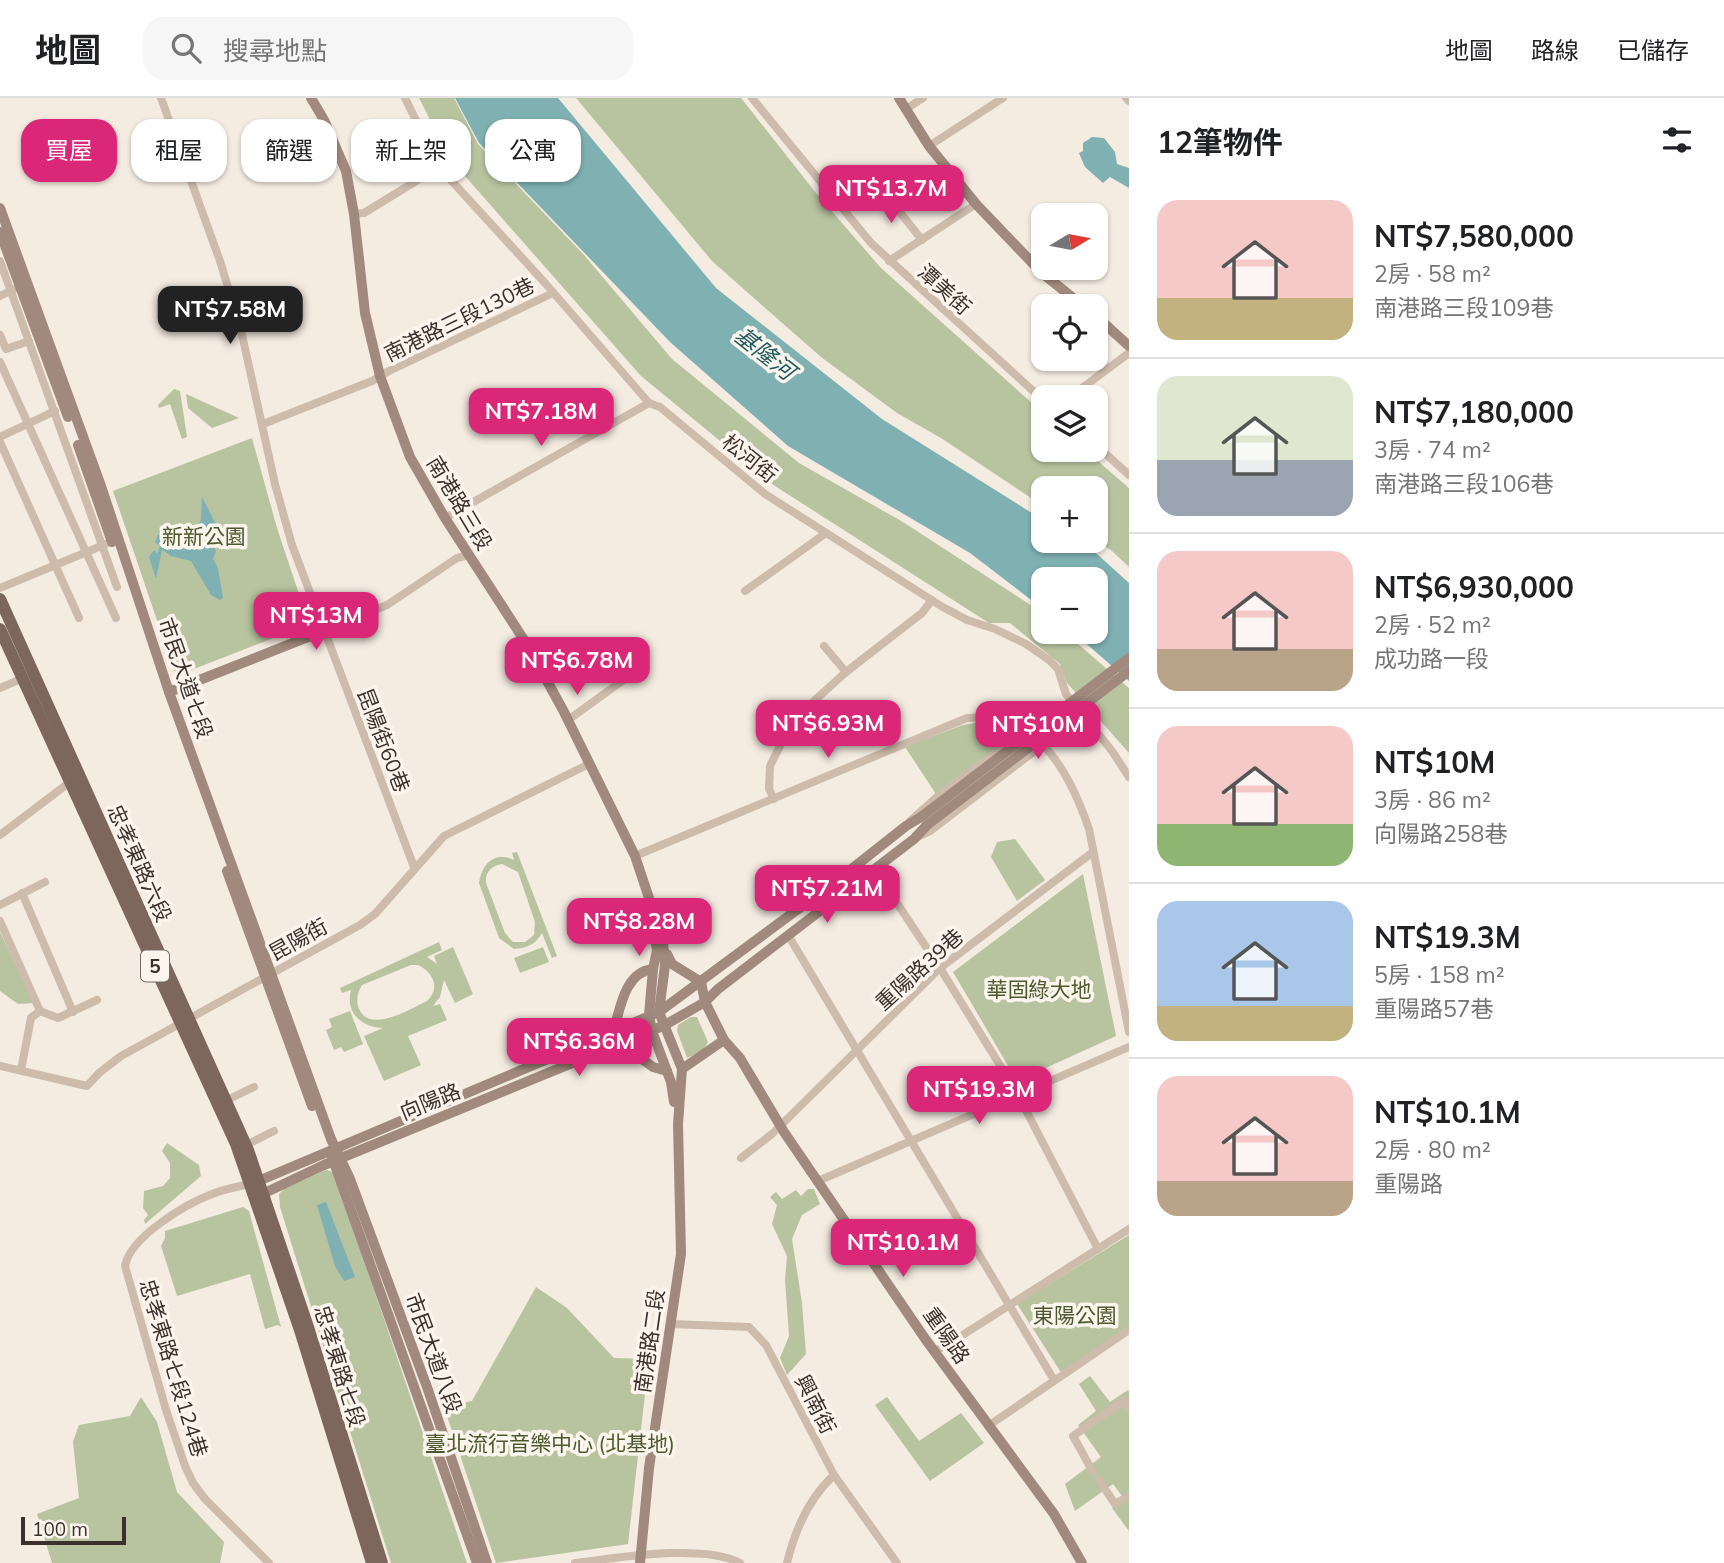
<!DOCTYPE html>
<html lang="zh-TW">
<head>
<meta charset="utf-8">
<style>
  :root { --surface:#fff; --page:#f6f6f6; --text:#202124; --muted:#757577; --line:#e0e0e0; --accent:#db2777 }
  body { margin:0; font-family:Mulish,"Noto Sans TC",sans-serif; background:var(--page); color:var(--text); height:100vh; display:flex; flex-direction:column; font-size:26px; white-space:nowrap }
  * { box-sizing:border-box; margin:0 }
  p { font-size:23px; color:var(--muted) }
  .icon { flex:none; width:38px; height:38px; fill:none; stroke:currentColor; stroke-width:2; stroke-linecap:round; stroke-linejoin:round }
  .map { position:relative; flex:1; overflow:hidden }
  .drawer { display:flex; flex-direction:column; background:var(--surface); width:595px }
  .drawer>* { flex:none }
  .top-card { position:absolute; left:21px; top:21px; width:665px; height:63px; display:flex; gap:14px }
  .needle { width:46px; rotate:80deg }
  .tools { position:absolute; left:1031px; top:105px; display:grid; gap:14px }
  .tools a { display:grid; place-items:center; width:77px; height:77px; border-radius:14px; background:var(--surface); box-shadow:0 2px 5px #0004; font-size:35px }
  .scale { position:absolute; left:21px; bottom:18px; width:105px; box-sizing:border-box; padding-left:7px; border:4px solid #3b302b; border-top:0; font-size:19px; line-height:24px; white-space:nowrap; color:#3b302b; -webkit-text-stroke:5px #fbf5ee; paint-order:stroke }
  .price { position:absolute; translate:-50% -60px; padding:0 16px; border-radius:14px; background:var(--accent); color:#fff; font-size:23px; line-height:46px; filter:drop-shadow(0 2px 4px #0008) }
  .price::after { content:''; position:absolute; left:50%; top:42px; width:21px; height:16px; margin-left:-10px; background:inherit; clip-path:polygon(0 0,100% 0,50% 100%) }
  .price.on { background:#222; color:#fff }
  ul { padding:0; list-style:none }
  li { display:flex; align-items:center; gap:21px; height:175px; padding:0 28px }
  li+li { border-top:2px solid var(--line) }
  li span { display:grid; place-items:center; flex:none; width:196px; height:140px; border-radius:21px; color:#555 }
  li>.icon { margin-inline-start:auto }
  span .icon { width:84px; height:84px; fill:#fffc; stroke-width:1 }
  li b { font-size:30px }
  h2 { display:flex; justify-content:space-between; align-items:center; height:84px; padding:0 28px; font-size:30px }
  .tag { padding:0 24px; border-radius:21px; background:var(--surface); box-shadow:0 2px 5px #0004; font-size:24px; line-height:63px }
  .tag.on { background:var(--accent); color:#fff }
  header { display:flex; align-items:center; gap:42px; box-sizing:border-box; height:98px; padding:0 35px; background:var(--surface); border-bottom:2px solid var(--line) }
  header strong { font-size:33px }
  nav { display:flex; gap:38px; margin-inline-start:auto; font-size:24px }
  .search { width:490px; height:63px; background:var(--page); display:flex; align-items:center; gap:18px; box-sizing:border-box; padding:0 24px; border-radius:21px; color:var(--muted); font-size:26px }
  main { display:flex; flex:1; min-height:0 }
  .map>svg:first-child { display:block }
  .green { fill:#b8c4a0; fill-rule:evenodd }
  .water { fill:#7fb0b2 }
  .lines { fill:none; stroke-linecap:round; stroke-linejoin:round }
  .street { stroke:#cdbbac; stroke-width:8 }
  .secondary { stroke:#a18a7d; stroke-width:10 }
  .primary { stroke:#7d675c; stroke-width:12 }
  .secondary-bridge { stroke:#a18a7d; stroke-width:10 }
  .labels { text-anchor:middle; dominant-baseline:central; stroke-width:7; stroke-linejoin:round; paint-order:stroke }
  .shield { fill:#fbf5ee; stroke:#756b66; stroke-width:2 }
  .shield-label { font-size:19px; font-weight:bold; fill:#3b302b }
  .street-label { font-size:21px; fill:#3b302b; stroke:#fbf5ee }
  .park-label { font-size:21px; fill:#4a5a2e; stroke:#fbf5ee }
  .water-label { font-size:23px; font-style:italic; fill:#1f5a5e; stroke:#fbf5ee }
</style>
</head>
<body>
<header>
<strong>地圖</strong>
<div class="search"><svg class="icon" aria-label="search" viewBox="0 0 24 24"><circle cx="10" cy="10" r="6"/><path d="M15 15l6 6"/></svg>搜尋地點</div>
<nav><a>地圖</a><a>路線</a><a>已儲存</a></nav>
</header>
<main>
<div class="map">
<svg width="1129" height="1465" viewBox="0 0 1129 1465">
  <rect width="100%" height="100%" fill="#f4ebe1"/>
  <!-- green -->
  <g class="green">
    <path d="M419,0H454L478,46L584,157L672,261L799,365L903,424L1029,506L1043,517V534H1064L1129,590V655L1067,585L1060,566L1010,525H989L775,388L641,278L450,61Z"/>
    <path d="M576,0H741L816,95L881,170L1043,315V352H1085L1129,390V469L1112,453L1096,442V390H1043V408L941,340L897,315L821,259L755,201L712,163Z"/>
    <path d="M174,291L180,293L187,339L182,341L170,306L159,310L158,307Z"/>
    <path d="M186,296L239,320L212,330L188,310Z"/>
    <path d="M252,340L277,430L309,526L176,578L113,393Z"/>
    <path d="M987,623L1010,627L1019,636L936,696L905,649L963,627Z"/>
    <path d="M1015,741L1045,782L1017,803L991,759L997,744Z"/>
    <path d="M517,754L557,858L552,860L542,835C536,846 527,850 514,851L499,840L479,785C482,765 495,753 514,762L512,755ZM502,766L518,774L535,824L534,837L525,844H513L505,835L486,785C485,774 491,768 502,766Z"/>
    <path d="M1083,776L1116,938L1017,983L953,874Z"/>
    <path d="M0,834L34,905L18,906L0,893Z"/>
    <path d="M439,844L442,852L427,859L437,866L434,858L453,849L473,896L455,905L444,882L440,899L433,908L440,906L447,922L408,938L421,967L384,983L364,938L383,930C361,929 345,915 351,892L342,895L340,890ZM411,867H418C433,874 441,890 427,903C410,911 367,938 358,908C356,901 358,893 362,887Z"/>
    <path d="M543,849L549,864L520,875L514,860Z"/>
    <path d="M350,913L363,946L344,954L341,949L334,952L326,932L332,929L329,921Z"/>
    <path d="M691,919H697L708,944L703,953L687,960L677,933L678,927Z"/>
    <path d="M167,1045L199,1067L201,1078L145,1126L144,1122L148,1117L143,1110L144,1093L163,1088L170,1080V1065L162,1053Z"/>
    <path d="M326,1072L334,1074L467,1465H391L280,1109L279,1096L284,1091Z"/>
    <path d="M808,1091H814L820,1106L802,1117L792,1141L802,1205L806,1256L787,1277L780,1260L789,1238L785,1182L787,1158L772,1126L777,1107L770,1099L776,1094L782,1101L796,1092L801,1098Z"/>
    <path d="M243,1109L249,1113L281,1229L278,1227L265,1231L250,1176L177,1198L161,1148L165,1140V1133Z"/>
    <path d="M1129,1137V1228L1062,1276L1017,1206Z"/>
    <path d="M536,1189L567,1210L614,1260L649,1261L628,1446L496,1465L444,1309L472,1303Z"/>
    <path d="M1090,1278L1110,1304L1128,1292L1129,1293V1433L1112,1410L1125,1402L1113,1386L1075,1413L1065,1386L1101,1359L1078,1327L1096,1313L1079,1286Z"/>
    <path d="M141,1299L157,1324L177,1394L224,1444L220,1465H52L37,1416L79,1400L73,1344L79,1327L130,1318Z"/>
    <path d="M887,1299L919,1343L961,1315L984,1345L930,1383L875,1307Z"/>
  </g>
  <!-- water -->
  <g class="water">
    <path d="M455,0H558L716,190L882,321L1043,422V443H1076L1097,456L1129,485V583L1073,534H1096V481H1043V511L970,455L788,348L670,244L479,45Z"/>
    <path d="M1092,39L1104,40L1115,54L1117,66L1129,70V90L1110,79L1103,85L1085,69L1079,55L1083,53V45Z"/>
    <path d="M202,399L219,432L213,446L216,454L213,461L218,470L223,500L220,502L211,497L191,463L171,458L162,452L156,481L149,459L154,452L157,456L160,448L155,444L161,430C168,440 172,451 186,451C195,443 192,431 201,422Z"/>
    <path d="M326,1104L355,1179L344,1183L335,1168L317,1107Z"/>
  </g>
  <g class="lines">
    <!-- street -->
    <g class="street">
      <path d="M161,0L220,163L241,232L275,386L292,447L414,769"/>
      <path d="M405,0L439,69L545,185L649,305L660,309L765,396L941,508L967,522L995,531L1026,546L1049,562L1058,571L1066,596L1112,653L1129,679"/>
      <path d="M752,0L871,145L1043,302"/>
      <path d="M1126,0L1129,3"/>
      <path d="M906,11L923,0"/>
      <path d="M929,48L1003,0"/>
      <path d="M884,94L922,142"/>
      <path d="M354,116L364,115L439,69"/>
      <path d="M0,163L117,489"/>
      <path d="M889,163L976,106"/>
      <path d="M0,198L15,191"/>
      <path d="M0,237L6,251L29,243"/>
      <path d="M0,264L116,520"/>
      <path d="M1070,299L1129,255"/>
      <path d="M263,326L372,283L389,273L553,195"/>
      <path d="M0,339L55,313"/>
      <path d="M0,344L79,520"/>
      <path d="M1096,347L1129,377"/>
      <path d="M445,420L649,305"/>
      <path d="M0,490L106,446"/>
      <path d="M745,493L826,435"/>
      <path d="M323,533L387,507L457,460L469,457"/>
      <path d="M824,548L846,574"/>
      <path d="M0,590L23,580"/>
      <path d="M568,622L640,570"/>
      <path d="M774,701L769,691L770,668L793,622L846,574L922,515L932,502"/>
      <path d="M910,723L937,699L1017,639L1022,630"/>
      <path d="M0,737L70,684"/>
      <path d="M917,739L930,733L1083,616"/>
      <path d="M635,758L967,620C1038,614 1069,673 1089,731L1129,934"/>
      <path d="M875,772L940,870L1017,995L1098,1151"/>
      <path d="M22,795L73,914"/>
      <path d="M0,807L45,784"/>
      <path d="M0,823L40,913"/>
      <path d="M788,837L1054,1282"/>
      <path d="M40,913L58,920L97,902"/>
      <path d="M0,968L87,988L99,975L121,958L360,827L375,816L444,738L589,666"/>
      <path d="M21,972L31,920L40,913"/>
      <path d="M225,1003L254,989"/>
      <path d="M246,1047L274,1033"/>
      <path d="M741,1060L772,1036L940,870L1093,754"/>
      <path d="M818,1083L1129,949"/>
      <path d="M250,1086C237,1089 224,1091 212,1096C186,1106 130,1139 125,1168L166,1312L185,1368L193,1385L205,1401L269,1465"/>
      <path d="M671,1226L749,1229L766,1247L834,1377L897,1465"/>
      <path d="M934,1253L947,1247L1129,1131"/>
      <path d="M988,1328L1129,1232"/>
      <path d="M1093,1374L1073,1338L1125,1302L1129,1310"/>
      <path d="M1099,1382L1115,1406L1129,1398"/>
      <path d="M575,1465C616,1460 704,1445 740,1465"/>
      <path d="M787,1465C795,1432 808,1401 834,1377"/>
    </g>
    <!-- secondary -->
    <g class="secondary">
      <path d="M311,0L324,22L346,73L354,116L365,215L380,278L410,359L445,420L526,545L563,612L635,758L650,803L661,823L665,867L659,914L682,971L678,1026L681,1156L649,1370L640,1465"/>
      <path d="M899,0L929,48L976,106L1042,175L1083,208"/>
      <path d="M0,110L101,388L169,594L331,1041L350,1081L427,1289L487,1465"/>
      <path d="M0,134L68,319"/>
      <path d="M1096,218L1129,248"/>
      <path d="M78,347L112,444"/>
      <path d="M169,594L323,533"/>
      <path d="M227,773L312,1008"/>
      <path d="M650,809L657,852L653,871L649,917L652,933L671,984L674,1004"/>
      <path d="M667,856L672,866L701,884"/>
      <path d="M701,884L705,904L724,942L740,960L784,1034L926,1242L1054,1416L1082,1465"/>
      <path d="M613,935C620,912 624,874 653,871"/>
      <path d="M621,946L653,969L667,973"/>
      <path d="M682,971L724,942"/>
      <path d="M332,1059L477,1465"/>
      <path d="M254,1085L659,914L844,777L906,728L921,719"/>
      <path d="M256,1099L324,1067L665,927L705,904L718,891L914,741L927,727"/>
    </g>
    <!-- primary -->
    <g class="primary">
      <path d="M0,501L248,1052L308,1229L382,1465"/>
      <path d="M0,531L236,1046L300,1232L372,1465"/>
    </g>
    <!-- secondary-bridge -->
    <g class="secondary-bridge">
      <path d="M921,719L1129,560"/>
      <path d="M927,727L1129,573"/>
    </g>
  </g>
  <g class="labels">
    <!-- shield labels -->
    <rect class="shield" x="141" y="852.5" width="28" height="31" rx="5"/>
    <g class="shield-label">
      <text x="155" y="868">5</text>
    </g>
    <!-- street labels -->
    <g class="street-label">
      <text transform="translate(945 191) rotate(42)">潭美街</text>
      <text transform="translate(459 221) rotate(-26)">南港路三段130巷</text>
      <text transform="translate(750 360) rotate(39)">松河街</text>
      <text transform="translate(460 405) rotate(59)">南港路三段</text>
      <text transform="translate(186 580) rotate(71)">市民大道七段</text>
      <text transform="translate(384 642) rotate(69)">昆陽街60巷</text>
      <text transform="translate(140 765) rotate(66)">忠孝東路六段</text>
      <text transform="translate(298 841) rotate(-29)">昆陽街</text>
      <text transform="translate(919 871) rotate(-42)">重陽路39巷</text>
      <text transform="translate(430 1003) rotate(-22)">向陽路</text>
      <text transform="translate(947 1237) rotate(55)">重陽路</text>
      <text transform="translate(649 1243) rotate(-82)">南港路二段</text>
      <text transform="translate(434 1255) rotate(70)">市民大道八段</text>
      <text transform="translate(340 1268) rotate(73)">忠孝東路七段</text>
      <text transform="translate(174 1270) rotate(73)">忠孝東路七段124巷</text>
      <text transform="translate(816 1306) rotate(63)">興南街</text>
    </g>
    <!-- park labels -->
    <g class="park-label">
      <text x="204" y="438">新新公園</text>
      <text x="1039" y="891">華固綠大地</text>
      <text x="1075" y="1217">東陽公園</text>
      <text x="550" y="1345">臺北流行音樂中心 (北基地)</text>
    </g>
    <!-- water labels -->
    <g class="water-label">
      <text transform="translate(765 255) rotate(38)">基隆河</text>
    </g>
  </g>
</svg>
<div class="tools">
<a><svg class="needle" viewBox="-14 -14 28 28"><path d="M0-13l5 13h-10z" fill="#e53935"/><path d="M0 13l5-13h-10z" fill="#757577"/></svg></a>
<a><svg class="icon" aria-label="locate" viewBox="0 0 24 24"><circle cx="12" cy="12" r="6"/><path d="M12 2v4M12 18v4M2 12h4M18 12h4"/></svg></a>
<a><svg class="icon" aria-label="layers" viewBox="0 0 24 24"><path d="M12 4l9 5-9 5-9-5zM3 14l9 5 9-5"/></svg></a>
<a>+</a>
<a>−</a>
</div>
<div class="scale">100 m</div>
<b class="price" style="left:891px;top:127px">NT$13.7M</b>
<b class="price on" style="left:230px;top:248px">NT$7.58M</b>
<b class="price" style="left:541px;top:350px">NT$7.18M</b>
<b class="price" style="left:316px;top:554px">NT$13M</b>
<b class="price" style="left:577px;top:599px">NT$6.78M</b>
<b class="price" style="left:828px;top:662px">NT$6.93M</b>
<b class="price" style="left:1038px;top:663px">NT$10M</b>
<b class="price" style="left:827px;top:827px">NT$7.21M</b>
<b class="price" style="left:639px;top:860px">NT$8.28M</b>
<b class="price" style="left:579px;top:980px">NT$6.36M</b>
<b class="price" style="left:979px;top:1028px">NT$19.3M</b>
<b class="price" style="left:903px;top:1181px">NT$10.1M</b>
<div class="top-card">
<a class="tag on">買屋</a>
<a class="tag">租屋</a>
<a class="tag">篩選</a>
<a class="tag">新上架</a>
<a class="tag">公寓</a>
</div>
</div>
<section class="drawer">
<h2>12筆物件<svg class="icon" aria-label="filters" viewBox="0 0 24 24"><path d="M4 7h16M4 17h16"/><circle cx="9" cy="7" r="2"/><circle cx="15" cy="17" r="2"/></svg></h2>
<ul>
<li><span style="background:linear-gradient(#f6c9c9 70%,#c2b280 0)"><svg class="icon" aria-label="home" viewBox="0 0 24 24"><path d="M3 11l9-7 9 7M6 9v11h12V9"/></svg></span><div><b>NT$7,580,000</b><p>2房 · 58 m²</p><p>南港路三段109巷</p></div></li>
<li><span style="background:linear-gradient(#dfe7d0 60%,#9aa5b1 0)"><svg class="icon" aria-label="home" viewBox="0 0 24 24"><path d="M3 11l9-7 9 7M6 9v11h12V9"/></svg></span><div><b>NT$7,180,000</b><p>3房 · 74 m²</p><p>南港路三段106巷</p></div></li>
<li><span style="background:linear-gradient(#f6c9c9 70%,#b9a48a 0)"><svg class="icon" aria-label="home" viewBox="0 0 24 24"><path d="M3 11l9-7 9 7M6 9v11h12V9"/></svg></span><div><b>NT$6,930,000</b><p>2房 · 52 m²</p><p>成功路一段</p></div></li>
<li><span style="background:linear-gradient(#f6c9c9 70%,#8fb573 0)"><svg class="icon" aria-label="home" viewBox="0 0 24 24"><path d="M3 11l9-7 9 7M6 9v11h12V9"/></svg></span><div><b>NT$10M</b><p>3房 · 86 m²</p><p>向陽路258巷</p></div></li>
<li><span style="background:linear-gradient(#a9c7e8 75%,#c2b280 0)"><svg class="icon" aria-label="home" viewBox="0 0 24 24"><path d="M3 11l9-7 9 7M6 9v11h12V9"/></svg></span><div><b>NT$19.3M</b><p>5房 · 158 m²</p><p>重陽路57巷</p></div></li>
<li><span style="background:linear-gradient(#f6c9c9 75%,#b9a48a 0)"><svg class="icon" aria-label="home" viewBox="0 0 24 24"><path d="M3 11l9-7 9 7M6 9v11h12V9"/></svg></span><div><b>NT$10.1M</b><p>2房 · 80 m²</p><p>重陽路</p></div></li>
</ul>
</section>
</main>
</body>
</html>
